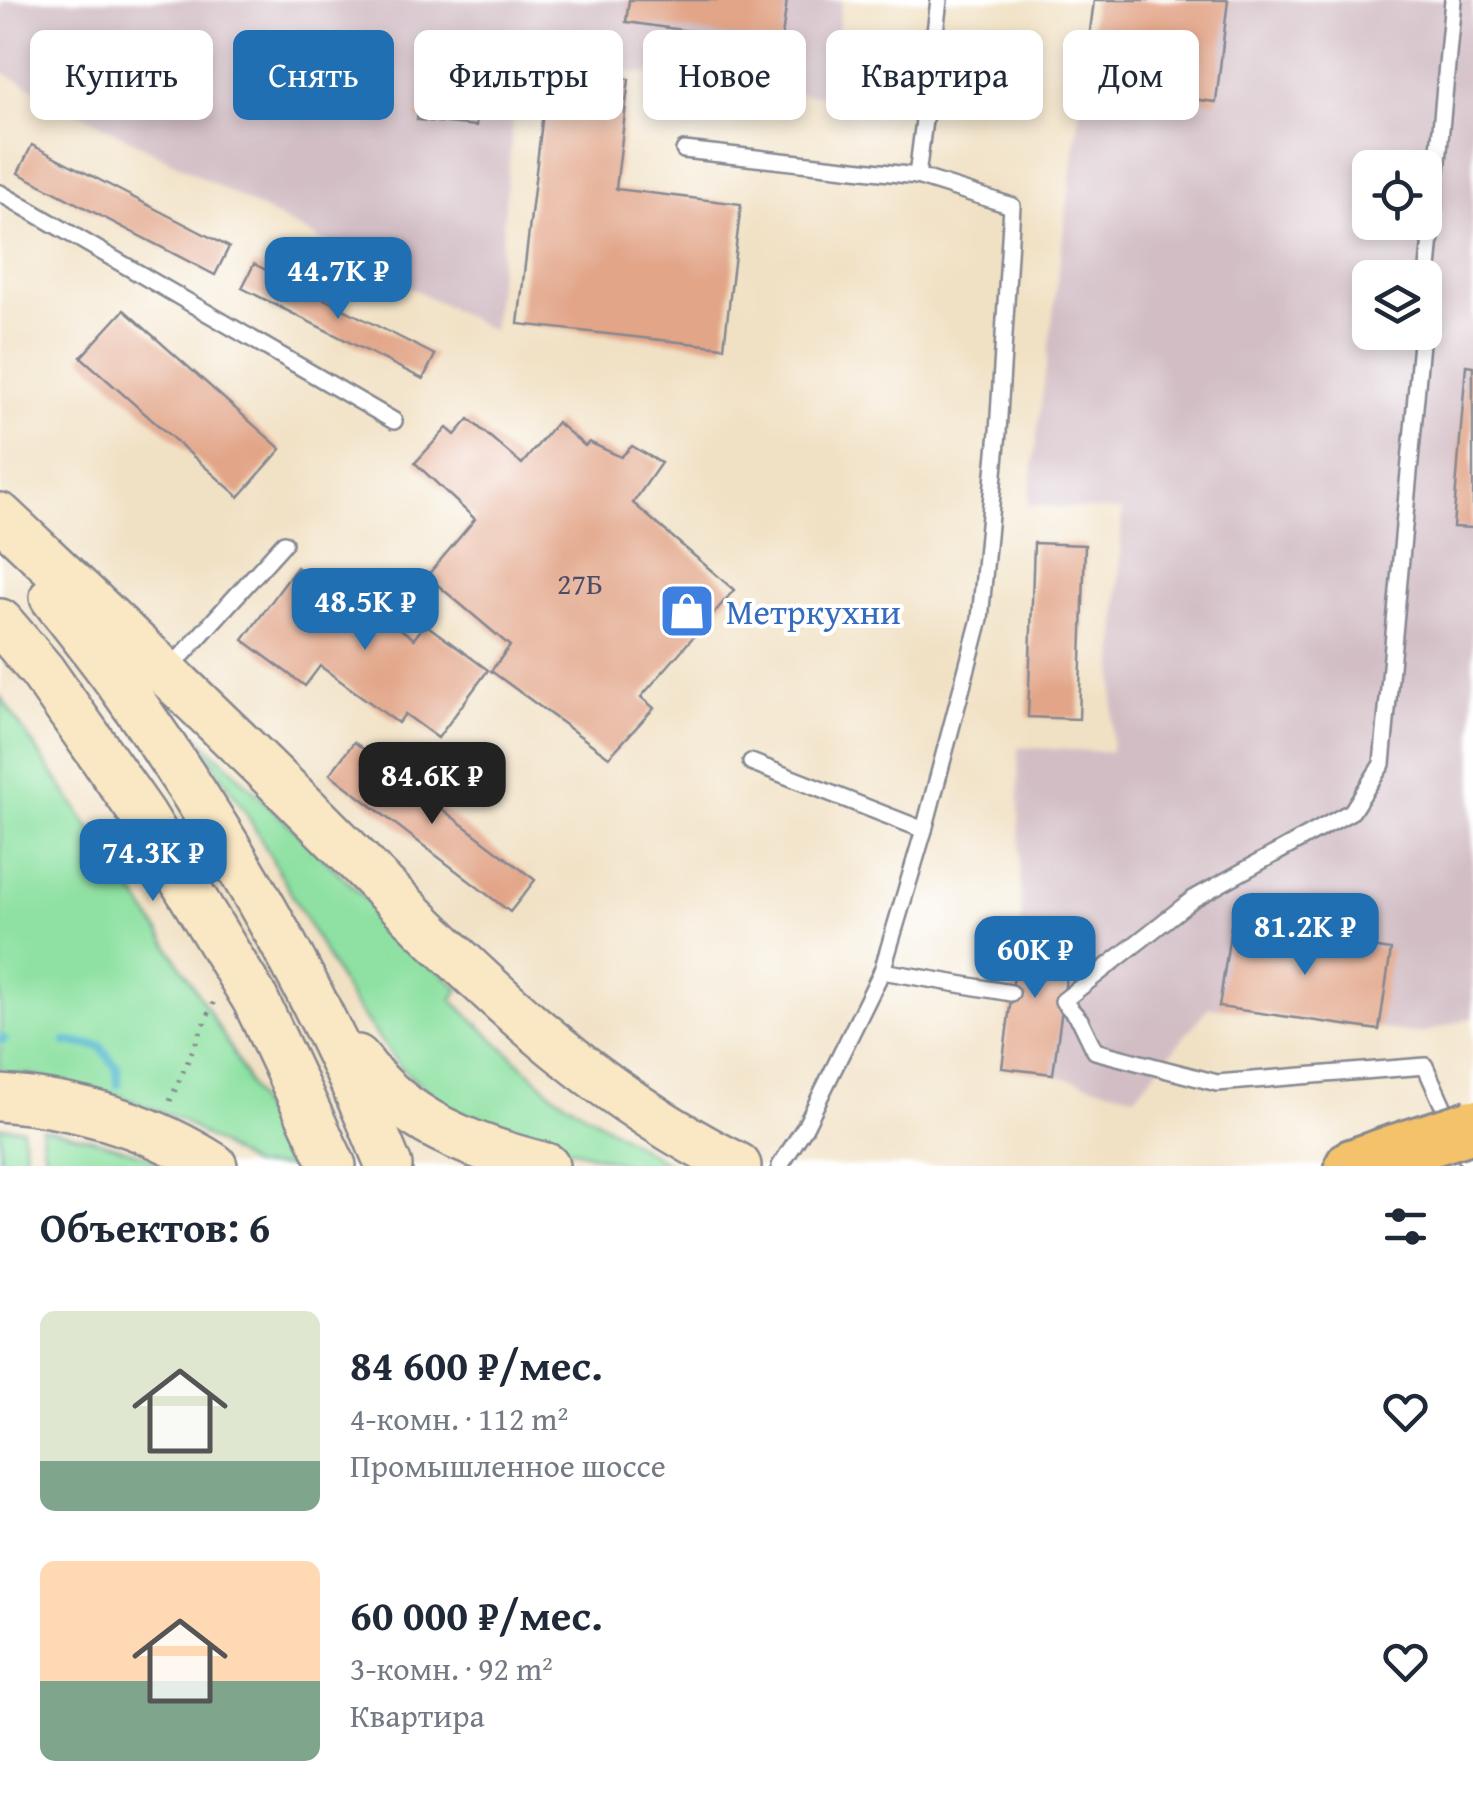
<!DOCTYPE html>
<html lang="ru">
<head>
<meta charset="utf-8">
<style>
  :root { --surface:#fff; --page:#f6f6f7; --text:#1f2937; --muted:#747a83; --accent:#1f6fb2 }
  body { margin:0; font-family:"Gentium Book Plus",serif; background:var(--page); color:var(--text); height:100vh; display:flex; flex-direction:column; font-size:38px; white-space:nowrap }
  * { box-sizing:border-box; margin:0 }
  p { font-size:32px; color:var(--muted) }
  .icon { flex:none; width:55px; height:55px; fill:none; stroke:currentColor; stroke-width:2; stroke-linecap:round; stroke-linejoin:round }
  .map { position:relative; height:1166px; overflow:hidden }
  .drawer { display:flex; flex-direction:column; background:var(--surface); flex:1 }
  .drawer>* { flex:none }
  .top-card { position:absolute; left:30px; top:30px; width:1415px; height:90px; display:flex; gap:20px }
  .buttons { position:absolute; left:1352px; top:150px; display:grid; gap:20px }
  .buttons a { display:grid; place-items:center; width:90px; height:90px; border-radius:15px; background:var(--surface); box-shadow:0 5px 15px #0003; font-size:50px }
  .price { position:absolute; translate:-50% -85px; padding:0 22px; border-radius:20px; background:var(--accent); color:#fff; font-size:32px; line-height:65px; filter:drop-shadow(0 2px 5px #0008) }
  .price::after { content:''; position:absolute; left:50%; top:60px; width:30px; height:22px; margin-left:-15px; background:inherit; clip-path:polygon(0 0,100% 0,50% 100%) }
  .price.on { background:#222; color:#fff }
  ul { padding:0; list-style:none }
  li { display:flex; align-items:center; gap:30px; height:250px; padding:0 40px }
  li span { display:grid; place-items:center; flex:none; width:280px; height:200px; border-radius:15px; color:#555 }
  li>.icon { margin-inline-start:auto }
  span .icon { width:120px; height:120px; fill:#fffc; stroke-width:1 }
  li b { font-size:42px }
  h2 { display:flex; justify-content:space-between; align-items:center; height:120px; padding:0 40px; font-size:42px }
  .chip { padding:0 35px; border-radius:15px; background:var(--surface); box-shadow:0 5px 15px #0003; font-size:35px; line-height:90px }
  .chip.on { background:var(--accent); color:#fff }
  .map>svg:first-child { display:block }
  .industrial { fill:#d2bdc5; fill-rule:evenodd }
  .green { fill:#8ee1a2; stroke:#548880; stroke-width:2.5 }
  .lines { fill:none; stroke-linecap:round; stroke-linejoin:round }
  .stream { stroke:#4fb9cc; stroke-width:9 }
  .building { fill:#e2a588 }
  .service-casing { stroke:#868891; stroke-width:20 }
  .secondary-casing { stroke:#868891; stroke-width:50 }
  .trunk-casing { stroke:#868891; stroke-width:58 }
  .path { stroke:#868891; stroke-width:5; stroke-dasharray:2.5 8; stroke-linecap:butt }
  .service { stroke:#fff; stroke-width:15 }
  .secondary { stroke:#fae7c3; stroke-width:45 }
  .trunk { stroke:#f3c26a; stroke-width:52 }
  .trunk-bridge-casing { stroke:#868891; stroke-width:58; stroke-linecap:butt }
  .trunk-bridge { stroke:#f3c26a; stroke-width:52 }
  .labels { text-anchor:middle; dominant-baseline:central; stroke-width:8; stroke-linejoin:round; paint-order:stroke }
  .number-label { font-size:30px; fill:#4d4c68 }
  .shop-label { font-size:35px; fill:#366cbe; stroke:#fff; text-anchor:start }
</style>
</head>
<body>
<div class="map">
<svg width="1473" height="1166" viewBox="0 0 1473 1166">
  <rect width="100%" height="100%" fill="#fff"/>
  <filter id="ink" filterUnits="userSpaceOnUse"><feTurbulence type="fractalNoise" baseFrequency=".01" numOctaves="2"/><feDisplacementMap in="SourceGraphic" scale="20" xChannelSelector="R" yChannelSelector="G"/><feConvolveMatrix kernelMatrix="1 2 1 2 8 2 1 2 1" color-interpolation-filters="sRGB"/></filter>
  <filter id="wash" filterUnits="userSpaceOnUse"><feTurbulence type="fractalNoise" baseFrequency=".0048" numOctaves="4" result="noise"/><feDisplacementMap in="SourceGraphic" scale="40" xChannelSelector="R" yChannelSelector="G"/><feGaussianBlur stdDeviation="2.25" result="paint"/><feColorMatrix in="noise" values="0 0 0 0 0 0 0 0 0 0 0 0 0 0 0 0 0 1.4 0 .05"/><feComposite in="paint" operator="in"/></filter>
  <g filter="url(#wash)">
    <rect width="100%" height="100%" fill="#f1e1c4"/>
    <!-- industrial -->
    <g class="industrial">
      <path d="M6,0H842L829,97L519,58L493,331L0,71V8Z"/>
      <path d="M1094,0H1473V1017L1421,1034L1209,1007L1135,1096L1054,1075L1002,1068L1021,921L1018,747L1111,752L1122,511L1028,505ZM1370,168H1425V222H1370ZM1370,278H1425V332H1370Z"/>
    </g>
    <!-- green -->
    <g class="green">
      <path d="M0,696C78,811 158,923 227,1042C250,1082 268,1125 289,1166H253L179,1119L119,1096L31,1075L0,1074Z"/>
      <path d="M193,732L459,989L452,1000L552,1093L671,1166H632L489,1127L438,1101L400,1067L351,1000L245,811Z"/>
      <path d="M0,1127L22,1128L27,1166H0Z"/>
      <path d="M41,1128C86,1136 127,1147 169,1166H46Z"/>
    </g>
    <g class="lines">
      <!-- stream -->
      <g class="stream">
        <path d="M0,1039H4"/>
        <path d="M66,1042L100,1046L117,1068L118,1084"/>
      </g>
    </g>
    <g id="blocks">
      <!-- building -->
      <g class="building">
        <path d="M629,0H787L781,44L626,22Z"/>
        <path d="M1094,0H1228L1216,102L1083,86Z"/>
        <path d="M423,67L481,73L476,126L417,120Z"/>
        <path d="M548,70L629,79L616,189L741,204L724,347L518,324Z"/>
        <path d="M32,145L229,247L215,275L18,173Z"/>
        <path d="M254,264L435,355L423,379L242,288Z"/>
        <path d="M124,310L281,449L239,497L81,357Z"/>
        <path d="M1466,365L1473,366V528L1453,527Z"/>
        <path d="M469,419L522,464L557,422L585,446L589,442L621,457L632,446L661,463L633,503L734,590L641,697L654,708L609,757L491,671L510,646L427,576L475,519L415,463L447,428L455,435Z"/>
        <path d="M1034,543L1085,545L1079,719L1028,717Z"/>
        <path d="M297,567L343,600L350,591L414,639L425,624L488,670L438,738L405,714L398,723L320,666L305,686L243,640Z"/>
        <path d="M354,742L535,880L510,912L330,774Z"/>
        <path d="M1021,921L1061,926L1055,970L1067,972L1053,1074L1002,1068Z"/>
        <path d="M1231,927L1391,950L1379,1030L1219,1007Z"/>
      </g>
    </g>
  </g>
  <g filter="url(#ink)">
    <use href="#blocks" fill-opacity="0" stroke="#868891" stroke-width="2.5"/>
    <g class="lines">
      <!-- service casing -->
      <g class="service-casing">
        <g id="service">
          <path d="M684,150L917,176L939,0"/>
          <path d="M0,193L394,421"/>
          <path d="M1425,301L1453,0"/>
          <path d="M1422,332L1382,764L1352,811L1193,899L1063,1001L1080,1020L1095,1051L1217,1083L1425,1066L1470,1166"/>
          <path d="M168,671L284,543"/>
          <path d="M751,762L924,830"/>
          <path d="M882,971L924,830L980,619L998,432L1012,206L917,176"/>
          <path d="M780,1166L805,1127L882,971L1011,993"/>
        </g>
      </g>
      <!-- secondary casing -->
      <g class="secondary-casing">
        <g id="secondary">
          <path d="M0,516C103,613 207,710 307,810C440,942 568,1082 738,1166"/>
          <path d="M53,597C78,629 104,661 127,694C230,840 322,1000 389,1166"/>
          <path d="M0,622L42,671L143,815L255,999L333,1166"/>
          <path d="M357,1058C402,1122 473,1148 546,1166"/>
          <path d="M0,1098C77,1104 149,1124 214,1166"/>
        </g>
      </g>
      <!-- trunk casing -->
      <g class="trunk-casing">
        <path id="trunk" d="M1352,1166L1395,1151"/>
      </g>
      <!-- path -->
      <path class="path" d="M170,1101L214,1002"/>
      <!-- service -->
      <use href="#service" class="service"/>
      <!-- secondary -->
      <use href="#secondary" class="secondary"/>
      <!-- trunk -->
      <use href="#trunk" class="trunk"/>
      <!-- trunk-bridge casing -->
      <g class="trunk-bridge-casing">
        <path id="trunk-bridge" d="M1395,1151L1473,1126"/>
      </g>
      <!-- trunk-bridge -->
      <use href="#trunk-bridge" class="trunk-bridge"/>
    </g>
  </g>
  <!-- icons -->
  <defs>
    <g id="shop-square" transform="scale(2.875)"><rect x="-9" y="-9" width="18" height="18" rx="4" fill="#3f7fe0" stroke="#fff"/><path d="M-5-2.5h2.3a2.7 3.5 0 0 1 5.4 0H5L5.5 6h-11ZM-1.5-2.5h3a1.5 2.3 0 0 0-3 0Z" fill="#fff"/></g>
  </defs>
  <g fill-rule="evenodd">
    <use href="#shop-square" x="687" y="611"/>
  </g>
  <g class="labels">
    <!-- number labels -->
    <g class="number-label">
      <text x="580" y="583">27Б</text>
    </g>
    <!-- shop labels -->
    <g class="shop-label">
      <text x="726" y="611">Метркухни</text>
    </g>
  </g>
</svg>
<div class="buttons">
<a><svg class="icon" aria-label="locate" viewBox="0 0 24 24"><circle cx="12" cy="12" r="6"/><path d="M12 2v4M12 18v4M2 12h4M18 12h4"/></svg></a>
<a><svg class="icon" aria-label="layers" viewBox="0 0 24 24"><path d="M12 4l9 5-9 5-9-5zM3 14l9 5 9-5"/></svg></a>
</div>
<b class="price" style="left:338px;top:322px">44.7K ₽</b>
<b class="price" style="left:365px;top:653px">48.5K ₽</b>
<b class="price on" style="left:432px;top:827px">84.6K ₽</b>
<b class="price" style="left:153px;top:904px">74.3K ₽</b>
<b class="price" style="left:1305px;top:978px">81.2K ₽</b>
<b class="price" style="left:1035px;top:1001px">60K ₽</b>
<div class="top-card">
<a class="chip">Купить</a>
<a class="chip on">Снять</a>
<a class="chip">Фильтры</a>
<a class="chip">Новое</a>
<a class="chip">Квартира</a>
<a class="chip">Дом</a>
</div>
</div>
<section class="drawer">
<h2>Объектов: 6<svg class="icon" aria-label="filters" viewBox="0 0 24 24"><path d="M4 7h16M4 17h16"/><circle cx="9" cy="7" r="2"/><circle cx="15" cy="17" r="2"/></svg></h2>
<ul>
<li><span style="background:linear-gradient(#dfe7d0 75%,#7fa58c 0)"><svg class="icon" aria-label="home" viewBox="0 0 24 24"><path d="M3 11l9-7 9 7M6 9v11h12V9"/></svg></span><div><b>84 600 ₽/мес.</b><p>4-комн. · 112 m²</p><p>Промышленное шоссе</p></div><svg class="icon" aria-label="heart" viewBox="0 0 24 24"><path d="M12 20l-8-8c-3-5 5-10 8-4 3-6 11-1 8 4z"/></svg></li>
<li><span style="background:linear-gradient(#ffd9b3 60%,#7fa58c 0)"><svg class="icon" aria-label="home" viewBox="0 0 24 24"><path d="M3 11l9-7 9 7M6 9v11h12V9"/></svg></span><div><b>60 000 ₽/мес.</b><p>3-комн. · 92 m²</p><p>Квартира</p></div><svg class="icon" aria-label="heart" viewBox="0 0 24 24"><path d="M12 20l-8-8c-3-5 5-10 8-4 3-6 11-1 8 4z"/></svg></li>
</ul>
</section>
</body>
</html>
